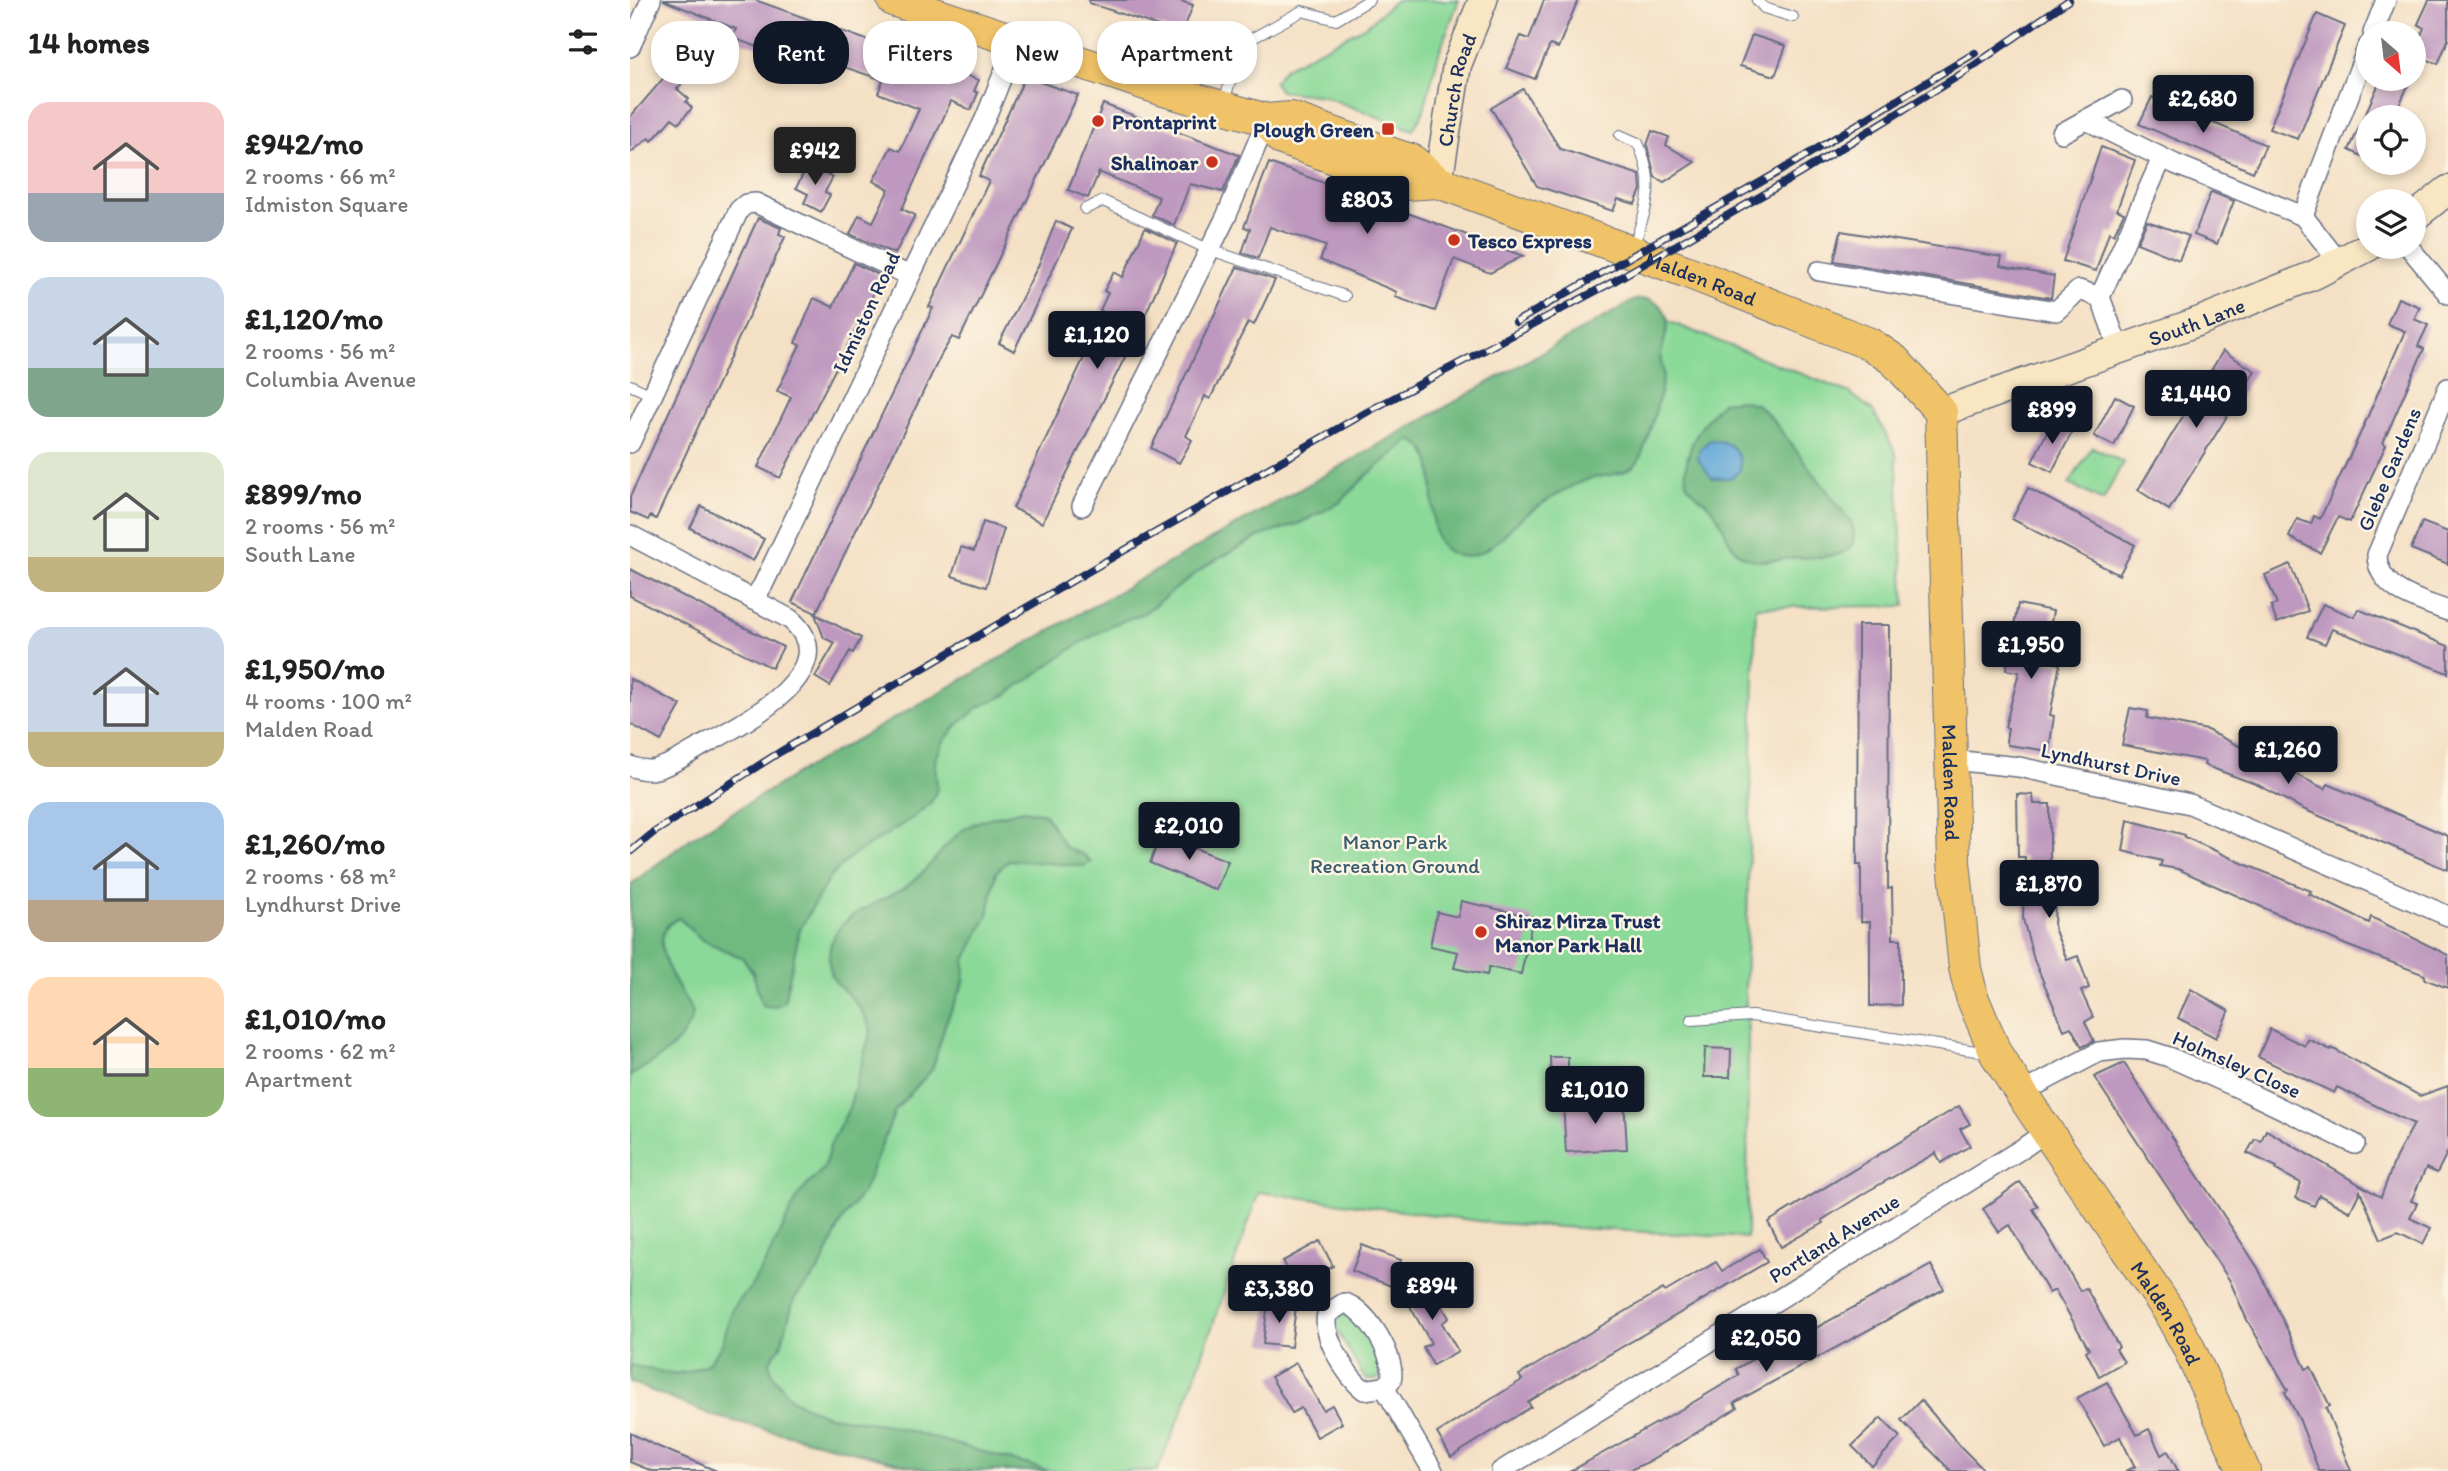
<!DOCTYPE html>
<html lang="en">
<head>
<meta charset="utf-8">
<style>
  :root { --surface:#fff; --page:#f6f6f6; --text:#222; --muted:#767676; --accent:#111827 }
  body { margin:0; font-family:Itim,sans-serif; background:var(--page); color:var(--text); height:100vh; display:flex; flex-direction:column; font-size:26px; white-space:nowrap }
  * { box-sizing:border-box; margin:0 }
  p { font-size:23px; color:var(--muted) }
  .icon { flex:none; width:38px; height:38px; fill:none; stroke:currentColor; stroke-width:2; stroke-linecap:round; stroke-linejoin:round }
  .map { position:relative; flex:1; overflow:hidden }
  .details { display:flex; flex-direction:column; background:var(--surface); width:630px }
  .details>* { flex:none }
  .hud { position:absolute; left:21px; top:21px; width:665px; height:63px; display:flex; gap:14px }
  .needle { width:46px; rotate:152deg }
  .buttons { position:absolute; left:1726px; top:21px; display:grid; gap:14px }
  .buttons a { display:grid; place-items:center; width:70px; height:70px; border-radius:50%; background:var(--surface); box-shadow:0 4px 10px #0003; font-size:35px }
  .price { position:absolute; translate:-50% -60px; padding:0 16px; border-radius:7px; background:var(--accent); color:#fff; font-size:23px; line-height:46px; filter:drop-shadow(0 2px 4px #0008) }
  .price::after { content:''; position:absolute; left:50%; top:42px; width:21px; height:16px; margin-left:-10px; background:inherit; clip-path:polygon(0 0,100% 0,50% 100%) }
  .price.on { background:#222; color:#fff }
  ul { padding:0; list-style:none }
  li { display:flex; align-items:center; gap:21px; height:175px; padding:0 28px }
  li span { display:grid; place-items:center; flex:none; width:196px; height:140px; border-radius:21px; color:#555 }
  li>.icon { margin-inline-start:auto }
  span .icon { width:84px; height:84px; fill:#fffc; stroke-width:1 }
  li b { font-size:30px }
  h2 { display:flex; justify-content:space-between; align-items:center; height:84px; padding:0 28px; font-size:30px }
  .tag { padding:0 24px; border-radius:28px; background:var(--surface); box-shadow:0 4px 10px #0003; font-size:24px; line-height:63px }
  .tag.on { background:var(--accent); color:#fff }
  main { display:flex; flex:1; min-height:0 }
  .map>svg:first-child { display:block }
  .green { fill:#8ad998; stroke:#52847b; stroke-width:2 }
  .forest { fill:#6fb980; stroke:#45746f; stroke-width:2 }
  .water { fill:#60a7d6; stroke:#3e6b9a; stroke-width:2 }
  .building { fill:#be98bf }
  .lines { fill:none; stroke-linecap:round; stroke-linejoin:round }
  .lane-casing { stroke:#676d82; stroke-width:12 }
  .street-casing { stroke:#676d82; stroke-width:22 }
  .secondary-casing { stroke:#676d82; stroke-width:31 }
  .primary-casing { stroke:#676d82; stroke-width:34 }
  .lane { stroke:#fff; stroke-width:10 }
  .street { stroke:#fff; stroke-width:19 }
  .secondary { stroke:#f9e7c3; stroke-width:28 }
  .primary { stroke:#f0c369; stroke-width:32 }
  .rail-casing { stroke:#1b2f5e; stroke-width:8 }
  .rail { stroke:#fcf5e5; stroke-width:5; stroke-dasharray:16; stroke-linecap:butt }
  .poi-dot { fill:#c8321e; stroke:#fcf5e5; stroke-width:2.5 }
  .labels { text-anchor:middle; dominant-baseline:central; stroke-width:5; stroke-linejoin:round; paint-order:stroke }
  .street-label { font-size:21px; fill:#1b2f5e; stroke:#fcf5e5 }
  .poi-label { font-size:21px; font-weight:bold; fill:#1b2f5e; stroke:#fcf5e5; text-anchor:start }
  .park-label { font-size:21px; fill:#375a6c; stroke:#fcf5e5 }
</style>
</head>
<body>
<main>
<section class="details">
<h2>14 homes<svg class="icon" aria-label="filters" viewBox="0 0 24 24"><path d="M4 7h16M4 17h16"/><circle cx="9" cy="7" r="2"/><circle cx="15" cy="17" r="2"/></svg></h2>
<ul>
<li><span style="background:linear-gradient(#f6c9c9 65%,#9aa5b1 0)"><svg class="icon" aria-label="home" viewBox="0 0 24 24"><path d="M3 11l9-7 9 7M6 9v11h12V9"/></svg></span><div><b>£942/mo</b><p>2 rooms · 66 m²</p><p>Idmiston Square</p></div></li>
<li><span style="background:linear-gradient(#c9d6e8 65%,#7fa58c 0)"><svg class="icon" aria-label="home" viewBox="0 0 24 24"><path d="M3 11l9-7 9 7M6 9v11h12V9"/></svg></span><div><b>£1,120/mo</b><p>2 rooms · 56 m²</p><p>Columbia Avenue</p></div></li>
<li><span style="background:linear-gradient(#dfe7d0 75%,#c2b280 0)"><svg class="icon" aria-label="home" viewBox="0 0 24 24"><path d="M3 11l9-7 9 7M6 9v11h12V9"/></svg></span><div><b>£899/mo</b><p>2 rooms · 56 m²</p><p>South Lane</p></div></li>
<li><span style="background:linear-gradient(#c9d6e8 75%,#c2b280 0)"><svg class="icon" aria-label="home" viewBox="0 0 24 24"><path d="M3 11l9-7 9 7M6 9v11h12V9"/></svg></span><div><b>£1,950/mo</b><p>4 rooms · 100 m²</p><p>Malden Road</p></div></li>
<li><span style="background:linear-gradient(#a9c7e8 70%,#b9a48a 0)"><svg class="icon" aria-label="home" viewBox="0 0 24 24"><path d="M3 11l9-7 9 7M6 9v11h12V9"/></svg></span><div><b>£1,260/mo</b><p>2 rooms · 68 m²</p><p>Lyndhurst Drive</p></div></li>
<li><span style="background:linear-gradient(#ffd9b3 65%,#8fb573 0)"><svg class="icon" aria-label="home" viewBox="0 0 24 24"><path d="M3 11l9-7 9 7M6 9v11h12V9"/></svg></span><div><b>£1,010/mo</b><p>2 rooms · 62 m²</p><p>Apartment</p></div></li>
</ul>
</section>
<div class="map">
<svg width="1818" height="1471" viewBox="0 0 1818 1471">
  <rect width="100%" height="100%" fill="#fcf5e5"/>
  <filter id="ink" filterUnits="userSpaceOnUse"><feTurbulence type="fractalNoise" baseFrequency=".0143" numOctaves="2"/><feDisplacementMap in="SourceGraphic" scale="14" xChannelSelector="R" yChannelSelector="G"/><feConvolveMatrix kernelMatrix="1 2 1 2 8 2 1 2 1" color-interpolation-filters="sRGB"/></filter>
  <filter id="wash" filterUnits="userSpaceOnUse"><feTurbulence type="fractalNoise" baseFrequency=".00686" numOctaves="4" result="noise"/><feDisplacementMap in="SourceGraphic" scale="28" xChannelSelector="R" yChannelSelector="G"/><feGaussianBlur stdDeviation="1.57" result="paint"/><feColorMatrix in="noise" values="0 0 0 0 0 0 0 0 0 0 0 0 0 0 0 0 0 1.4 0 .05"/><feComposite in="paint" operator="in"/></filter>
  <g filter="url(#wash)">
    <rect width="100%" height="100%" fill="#f4e0c4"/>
    <!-- green -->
    <g class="green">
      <path d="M766,0H829L809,53L793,113L783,130L693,96L650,91L644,82L655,68L736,26Z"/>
      <path d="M1007,309L1220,393L1243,411L1266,453L1275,606L1126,607L1115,993L1118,1032L1117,1238L864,1223L629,1192L555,1405L527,1471H314L0,1380V903L150,798Z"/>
      <path d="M1462,447L1493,462L1473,501L1439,484Z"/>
      <path d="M711,1312C731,1320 749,1350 754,1372L746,1380L736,1379L732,1374L704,1325L706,1315Z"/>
    </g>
    <!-- forest -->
    <g class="forest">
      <path d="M1016,299C1025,302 1032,304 1036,314C1042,329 1032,340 1031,355C1030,362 1034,369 1033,376C1032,391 1015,456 1005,465C993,476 973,475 959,479C949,482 936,489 926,495C914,503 898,512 887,522C873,536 853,560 830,556C777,547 827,455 780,440L735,477L711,502L670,523L628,537L577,565L514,613L482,625L449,644L376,695L349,707L328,724L314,741L305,760L307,788L302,801L284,817L219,858L199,878L170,929L154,1002L144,1007L132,1005L123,973L113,958L72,940L49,918C9,935 50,988 63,1013C54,1046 28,1059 0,1076V885L61,838L176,768L1005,300Z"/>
      <path d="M1111,400L1128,405L1142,419L1221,522C1236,563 1189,556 1164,558C1147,559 1127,565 1111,555C1097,545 1095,527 1086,514C1078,502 1064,495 1056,483C1053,449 1070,425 1092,402Z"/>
      <path d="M394,810L415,814L435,847L454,855L461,862L454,866L379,860L366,872L358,915L335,960L334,983L316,1022L302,1070L266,1109L234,1190L211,1222L190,1269L164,1299L151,1346L139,1362L143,1375L162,1400L195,1415L258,1425L420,1471H301L84,1416L0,1382V1365L42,1374L57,1372L77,1364L91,1347L103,1308L120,1288L138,1258L169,1194L194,1168L200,1145L219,1108L241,1030C237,1020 232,1010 225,1002C216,990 203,985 200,969C191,913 250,907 281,883C300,868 312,848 329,833C346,818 374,815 394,810Z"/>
    </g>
    <!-- water -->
    <path class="water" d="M1080,440C1099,441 1112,449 1110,470L1101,478H1082L1068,459L1070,449Z"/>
    <g id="blocks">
      <!-- building -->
      <g class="building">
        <path d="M33,0H125L349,80L344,91L348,93L341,110L321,101L272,209L285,215L265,254L220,234L229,215L243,222L259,189L243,181L261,147L270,151L289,109L248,93L253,80L131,39L128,47L102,38L106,29Z"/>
        <path d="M459,0H547L563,5L552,34L459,3Z"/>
        <path d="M914,0H948L928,48L920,45L905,79L876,68L891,36L899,39Z"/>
        <path d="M1799,0H1818V40L1808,64L1783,54L1794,28L1788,24Z"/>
        <path d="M1687,14L1715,26L1668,139L1639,129Z"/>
        <path d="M1122,35L1156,46L1145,76L1110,66Z"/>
        <path d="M36,49L53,55L46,76L28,69Z"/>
        <path d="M37,74L53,82L47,89L59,99L56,102L62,108L49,123L42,118L22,141L19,138L0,153V117Z"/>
        <path d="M395,77L448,95L329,340L322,337L311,355L186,613L162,602L303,308L299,307L359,181L349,176Z"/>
        <path d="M1751,79H1781L1764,117H1738V159L1719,150Z"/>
        <path d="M893,89L930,149L1010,175L1011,190L1005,204L988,199L983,211L907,186L861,108Z"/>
        <path d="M1522,97L1636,145L1623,172L1509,124Z"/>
        <path d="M473,104L609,155L593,192L560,184L544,225L522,215L529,197L469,172L458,198L438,190Z"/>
        <path d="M1022,131L1039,137L1036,145L1065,162L1034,182L1025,177L1017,145Z"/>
        <path d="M1471,147L1505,160L1487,210L1494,213L1484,234L1479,232L1466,271L1433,261Z"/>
        <path d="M639,163L794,219L893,256L860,273L824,259L805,311L765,297L767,292L690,260L696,246L640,227L628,258L612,253L620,229L614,227Z"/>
        <path d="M178,164L203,177L195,192L200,195L191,212L174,203L178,194L166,188Z"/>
        <path d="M1581,192L1604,201L1587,244L1564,235Z"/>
        <path d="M128,218L151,228L149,234L155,237L26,519L20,516L18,520L0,512V497Z"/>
        <path d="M426,221L442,229L384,351L369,343L409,264Z"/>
        <path d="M1517,221L1559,236L1549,260L1507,243Z"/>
        <path d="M515,228L547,243L509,329L412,523L383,508L475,313L470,310L478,293L474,291L484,272L493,277Z"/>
        <path d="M1211,231L1372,257L1370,266L1424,276L1421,298L1204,261Z"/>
        <path d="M224,263L249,275L245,283L248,285L150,478L128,467L161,397L147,391L170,345L165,343L184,298L203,307Z"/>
        <path d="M607,267L645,280L624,325L618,322L580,399L575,396L556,436L562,440L549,463L521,448Z"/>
        <path d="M1768,298L1790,307L1784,319L1798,325L1788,346L1794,349L1753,443L1756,445L1720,522L1708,517L1690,553L1659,537L1667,519L1681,524L1684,516L1690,519L1730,434L1775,331L1757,324Z"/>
        <path d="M1593,351L1625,371L1539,510L1508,490Z"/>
        <path d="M1485,396L1504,406L1484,446L1464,436Z"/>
        <path d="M1423,420L1443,430L1422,472L1402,462Z"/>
        <path d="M1398,488L1505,545L1489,575L1382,519Z"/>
        <path d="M71,506L134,539L123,561L60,528Z"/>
        <path d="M353,522L374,529L356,587L322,576L331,547L344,551Z"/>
        <path d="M1792,522L1818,532V564L1781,549Z"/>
        <path d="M1660,564L1678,611L1647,623L1641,606L1647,604L1635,575Z"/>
        <path d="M0,569L153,647L142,668L0,596Z"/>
        <path d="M1388,604L1423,611L1414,661L1430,664L1420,715L1424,716L1419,751L1378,745L1376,741L1378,728L1375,727L1389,672L1376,670Z"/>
        <path d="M1693,604L1724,617L1728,609L1818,646V673L1702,629L1695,644L1677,637Z"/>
        <path d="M185,614L231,638L223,653L220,651L200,686L185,677L205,643L194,638Z"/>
        <path d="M1228,625H1259L1258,889L1262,888L1263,939H1271V1005L1240,1006V922H1231V865H1227Z"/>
        <path d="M0,679L51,705L31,741L0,724Z"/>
        <path d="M1500,708L1518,711L1517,718L1577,730L1695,789L1698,784L1818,836V870L1673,809L1628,785L1574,765L1575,761L1492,745Z"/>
        <path d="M1387,794L1403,795L1404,804H1420V863H1426L1424,928L1437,960L1448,956L1459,988L1451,991L1463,1017L1455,1022L1464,1041L1452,1047L1441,1027L1434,1030L1404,960L1393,919L1395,857H1388Z"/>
        <path d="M1498,820L1555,835V837L1612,863L1681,891L1679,894L1739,923L1741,917L1818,955V988L1794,979L1795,975L1716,945L1548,869L1530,866L1532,861L1493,851Z"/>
        <path d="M531,835L598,861L586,890L520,863Z"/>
        <path d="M831,901L903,917L891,974L859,967L857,975L824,968L828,952L800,946L807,912L828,917Z"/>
        <path d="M1561,989L1599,1011L1586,1038L1548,1018Z"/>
        <path d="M1640,1029L1675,1046L1678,1039L1701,1050L1702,1048L1790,1096L1818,1086V1151L1807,1173L1796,1168L1781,1201L1787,1203L1780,1218L1801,1228L1793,1244L1768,1232L1751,1239L1730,1191L1720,1212L1689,1195L1684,1206L1666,1198L1671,1183L1646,1170L1647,1167L1617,1153L1625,1139L1631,1141L1636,1130L1751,1197L1766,1157L1784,1124L1707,1087L1704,1093L1628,1057Z"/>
        <path d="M1075,1048L1101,1049L1100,1077H1074Z"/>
        <path d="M920,1057H938V1086H921Z"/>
        <path d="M1494,1063L1628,1268L1676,1369L1681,1367L1700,1406L1696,1408L1721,1471H1689L1670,1421L1655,1392L1658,1390L1617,1320L1600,1281L1464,1077Z"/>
        <path d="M994,1099L997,1149L936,1152L933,1102Z"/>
        <path d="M1329,1106L1340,1124L1330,1129L1340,1146L1311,1163L1306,1153L1238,1191L1192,1220L1194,1223L1151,1247L1138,1222Z"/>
        <path d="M1390,1182L1408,1206L1403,1209L1450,1291L1456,1288L1489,1347L1486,1349L1494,1362L1469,1376L1456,1351L1459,1349L1425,1290L1419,1293L1380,1225L1369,1232L1353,1209Z"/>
        <path d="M690,1241L703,1266L667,1286L653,1261Z"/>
        <path d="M732,1245L771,1260L761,1286L722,1271Z"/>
        <path d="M1130,1249L1137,1262L898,1402L901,1407L821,1457L807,1433L892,1380L889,1375L1033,1289L1035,1292L1086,1262L1092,1271Z"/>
        <path d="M1301,1265L1314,1289L1104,1403L1107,1408L1020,1461L998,1471H941L1057,1406L1109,1375L1106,1369L1142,1348L1144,1351Z"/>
        <path d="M799,1282L819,1318L812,1323L828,1351L803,1365L793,1347L801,1343L774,1296Z"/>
        <path d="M638,1302L666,1306L661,1347L633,1344Z"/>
        <path d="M666,1363L693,1410L702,1405L712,1423L687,1437L671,1408L662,1413L641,1377Z"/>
        <path d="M1477,1382L1507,1435L1519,1429L1531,1455L1538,1451L1548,1471H1495L1505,1467L1490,1437L1474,1446L1447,1398Z"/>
        <path d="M1291,1400L1331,1447L1355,1471H1321L1271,1420Z"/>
        <path d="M1251,1418L1270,1437L1242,1466L1222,1446Z"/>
        <path d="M0,1433L29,1447L87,1471H22L0,1462Z"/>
      </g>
    </g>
  </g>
  <g filter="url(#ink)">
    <use href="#blocks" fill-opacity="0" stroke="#676d82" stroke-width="2"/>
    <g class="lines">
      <!-- lane casing -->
      <g class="lane-casing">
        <g id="lane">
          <path d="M1127,0L1134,8L1163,17"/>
          <path d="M594,101L612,44L672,11L706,20L739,0"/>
          <path d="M990,135L1008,143C1027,187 1017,205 1003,248"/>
          <path d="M455,209L473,201L578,249L715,296"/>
          <path d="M0,385L22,395"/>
          <path d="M1061,1020L1122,1016L1359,1053"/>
        </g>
      </g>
      <!-- street casing -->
      <g class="street-casing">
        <g id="street">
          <path d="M1743,33L1756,0"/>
          <path d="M0,47L21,0"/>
          <path d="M1456,120L1545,164L1673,216L1709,262"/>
          <path d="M1432,133L1492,100"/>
          <path d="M1673,216L1738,46"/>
          <path d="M1779,247L1818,294"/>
          <path d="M1189,271L1426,311L1449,290L1470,297"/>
          <path d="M1490,351L1470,297L1532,158"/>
          <path d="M1818,388L1747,555C1748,591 1790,600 1818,611"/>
          <path d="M0,443L109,210L116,204L126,203L278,275"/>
          <path d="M452,506L596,217L637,120"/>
          <path d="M0,535L160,619C218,668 116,722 79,742C62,751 45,764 26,769C18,771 8,769 0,766"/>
          <path d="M123,600L133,585L355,119L386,42"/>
          <path d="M1322,760L1389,767L1560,804L1818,916"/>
          <path d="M1391,1093L1469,1052L1495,1049L1517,1050L1539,1057L1615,1091L1725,1144"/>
          <path d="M714,1303C736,1307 768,1360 761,1381L754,1387L734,1390C717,1377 691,1335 697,1314Z"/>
          <path d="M754,1387L803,1471"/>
          <path d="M871,1471L1393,1148L1417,1131"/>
        </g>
      </g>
      <!-- secondary casing -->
      <g class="secondary-casing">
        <g id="secondary">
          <path id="s1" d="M808,182L827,65L853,0"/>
          <path d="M1783,218L1818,190"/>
          <path id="s2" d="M1311,412L1570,321L1684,275L1738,247"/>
        </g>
      </g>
      <!-- primary casing -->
      <g class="primary-casing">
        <g id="primary">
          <path id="s3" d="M263,0L537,91L637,120L661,118L768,156L781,160L808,182L1055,271L1240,344L1264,360L1311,412L1324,862L1335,968L1342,997L1366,1054L1391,1093L1538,1310L1558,1346L1614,1471"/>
          <path d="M637,120L652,139L776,184L808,182"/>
        </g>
      </g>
      <!-- lane -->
      <use href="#lane" class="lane"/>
      <!-- street -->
      <use href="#street" class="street"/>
      <!-- secondary -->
      <use href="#secondary" class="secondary"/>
      <!-- primary -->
      <use href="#primary" class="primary"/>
      <!-- rail casing -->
      <g class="rail-casing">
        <g id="rail">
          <path d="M886,322L1152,170L1345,53"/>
          <path d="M0,852L23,833L150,752L488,554L737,412L979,284L1169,174L1333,73L1439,0"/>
        </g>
      </g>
      <!-- rail -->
      <use href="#rail" class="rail"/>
    </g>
  </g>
  <!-- markers -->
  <g class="poi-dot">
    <circle cx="468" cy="121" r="7"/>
    <rect x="751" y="122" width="14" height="14" rx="3.5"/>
    <circle cx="582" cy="162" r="7"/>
    <circle cx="824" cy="240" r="7"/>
    <circle cx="851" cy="932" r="7"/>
  </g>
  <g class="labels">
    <!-- street labels -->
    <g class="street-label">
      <text stroke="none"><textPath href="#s1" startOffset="94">Church Road</textPath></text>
      <text stroke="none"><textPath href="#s3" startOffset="859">Malden Road</textPath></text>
      <text transform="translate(236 312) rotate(-65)">Idmiston Road</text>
      <text stroke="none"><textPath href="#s2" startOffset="271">South Lane</textPath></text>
      <text transform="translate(1759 469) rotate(-67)">Glebe Gardens</text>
      <text transform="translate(1481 764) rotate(12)">Lyndhurst Drive</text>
      <text stroke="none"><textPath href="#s3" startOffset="1510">Malden Road</textPath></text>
      <text transform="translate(1607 1064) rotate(24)">Holmsley Close</text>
      <text transform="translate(1204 1238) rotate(-32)">Portland Avenue</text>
      <text stroke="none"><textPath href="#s3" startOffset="2098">Malden Road</textPath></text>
    </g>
    <!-- poi labels -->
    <g class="poi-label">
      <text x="482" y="121">Prontaprint</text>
      <text x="744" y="129" text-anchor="end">Plough Green</text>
      <text x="568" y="162" text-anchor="end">Shalinoar</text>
      <text x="838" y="240">Tesco Express</text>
      <text x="865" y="920">Shiraz Mirza Trust<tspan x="865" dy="24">Manor Park Hall</tspan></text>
    </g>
    <!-- park labels -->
    <g class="park-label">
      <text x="765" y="841">Manor Park<tspan x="765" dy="24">Recreation Ground</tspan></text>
    </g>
  </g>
</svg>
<div class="buttons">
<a><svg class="needle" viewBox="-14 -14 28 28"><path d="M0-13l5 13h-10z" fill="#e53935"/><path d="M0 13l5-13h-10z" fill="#767676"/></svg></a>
<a><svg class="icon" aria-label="locate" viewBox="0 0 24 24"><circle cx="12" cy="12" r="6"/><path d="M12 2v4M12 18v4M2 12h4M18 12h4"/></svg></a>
<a><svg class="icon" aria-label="layers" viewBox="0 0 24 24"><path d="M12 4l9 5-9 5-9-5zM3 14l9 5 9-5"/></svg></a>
</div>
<b class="price" style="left:1573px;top:135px">£2,680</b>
<b class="price on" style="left:185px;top:187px">£942</b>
<b class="price" style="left:737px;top:236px">£803</b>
<b class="price" style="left:467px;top:371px">£1,120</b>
<b class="price" style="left:1566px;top:430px">£1,440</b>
<b class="price" style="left:1422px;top:446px">£899</b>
<b class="price" style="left:1401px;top:681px">£1,950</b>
<b class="price" style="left:1658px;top:786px">£1,260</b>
<b class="price" style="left:559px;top:862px">£2,010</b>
<b class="price" style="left:1419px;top:920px">£1,870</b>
<b class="price" style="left:965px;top:1126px">£1,010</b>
<b class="price" style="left:802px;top:1322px">£894</b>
<b class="price" style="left:649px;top:1325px">£3,380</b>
<b class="price" style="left:1136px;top:1374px">£2,050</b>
<div class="hud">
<a class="tag">Buy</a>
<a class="tag on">Rent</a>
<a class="tag">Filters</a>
<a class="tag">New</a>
<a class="tag">Apartment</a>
</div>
</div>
</main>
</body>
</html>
